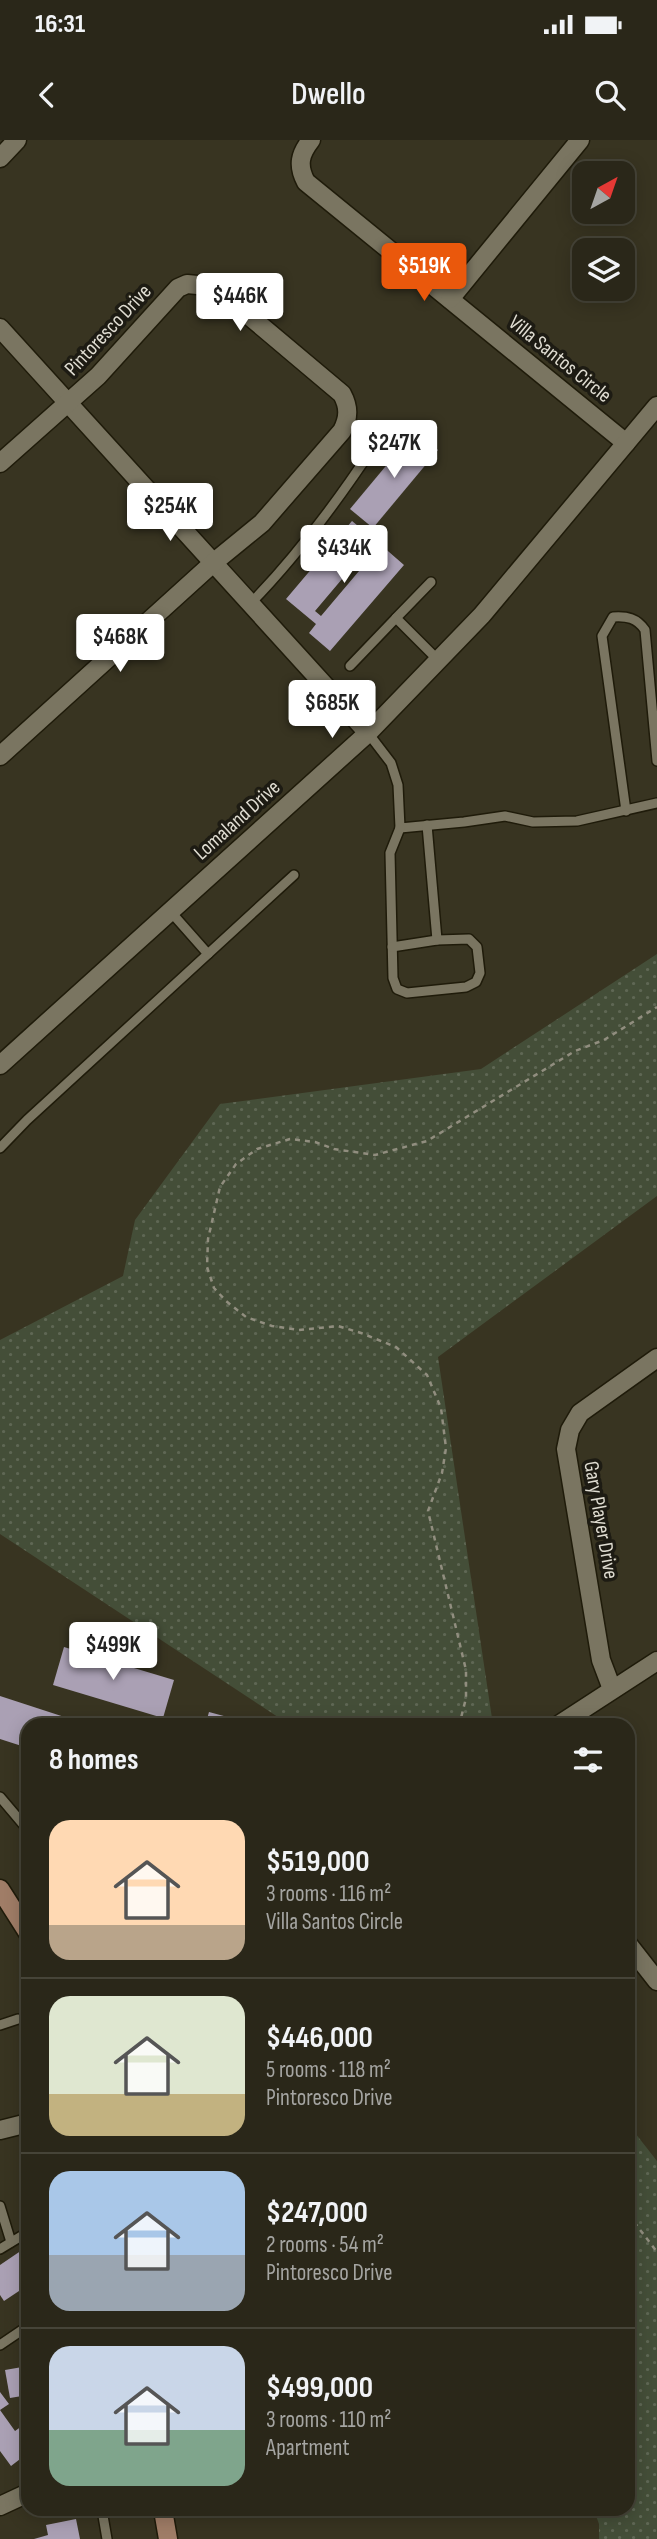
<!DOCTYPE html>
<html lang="en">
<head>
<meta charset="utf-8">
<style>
  :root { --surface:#2a2719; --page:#322f22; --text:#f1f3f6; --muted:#a5a5a2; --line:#464438; --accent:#ea580c }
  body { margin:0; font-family:"Sofia Sans Condensed",sans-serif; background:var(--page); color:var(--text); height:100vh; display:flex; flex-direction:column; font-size:26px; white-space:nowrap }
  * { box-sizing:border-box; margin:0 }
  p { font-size:23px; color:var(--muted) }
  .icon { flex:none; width:38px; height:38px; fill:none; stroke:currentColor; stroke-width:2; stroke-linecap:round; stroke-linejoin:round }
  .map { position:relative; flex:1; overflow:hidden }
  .details { position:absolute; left:21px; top:1578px; width:614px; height:798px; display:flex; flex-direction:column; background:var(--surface); border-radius:21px; box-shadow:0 4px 18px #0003,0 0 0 2px var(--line) }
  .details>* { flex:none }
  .needle { width:46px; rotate:40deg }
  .buttons { position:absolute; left:572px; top:21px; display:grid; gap:14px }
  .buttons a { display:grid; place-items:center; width:63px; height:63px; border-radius:14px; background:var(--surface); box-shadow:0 4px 18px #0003,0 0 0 2px var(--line); font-size:35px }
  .price { position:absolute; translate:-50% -60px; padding:0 16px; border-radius:7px; background:#fff; color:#222; font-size:23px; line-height:46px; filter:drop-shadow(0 2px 4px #0008) }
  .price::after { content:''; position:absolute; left:50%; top:42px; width:21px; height:16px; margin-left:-10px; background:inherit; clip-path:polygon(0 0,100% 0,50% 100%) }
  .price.current { background:var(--accent); color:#fff }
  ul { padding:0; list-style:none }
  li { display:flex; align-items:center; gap:21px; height:175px; padding:0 28px }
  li+li { border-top:2px solid var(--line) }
  li span { display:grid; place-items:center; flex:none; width:196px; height:140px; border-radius:21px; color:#555 }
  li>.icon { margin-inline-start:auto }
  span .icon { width:84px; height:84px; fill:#fffc; stroke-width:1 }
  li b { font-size:30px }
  h2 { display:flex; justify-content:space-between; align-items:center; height:84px; padding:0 28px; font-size:30px }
  .status { display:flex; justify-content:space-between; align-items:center; height:49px; padding:0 35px; background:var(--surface); direction:ltr }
  .status svg { height:19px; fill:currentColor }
  header { display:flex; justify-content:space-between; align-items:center; height:91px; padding:0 28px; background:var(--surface); font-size:32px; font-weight:600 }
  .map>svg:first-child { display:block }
  .grass { fill:url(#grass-dots) }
  .building { fill:#aaa0b4 }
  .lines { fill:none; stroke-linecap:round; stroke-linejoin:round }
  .service-casing { stroke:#1f1b0a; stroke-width:12 }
  .minor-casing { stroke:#1f1b0a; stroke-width:21 }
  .tertiary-casing { stroke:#1f1b0a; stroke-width:21 }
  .secondary-casing { stroke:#1f1b0a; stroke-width:21 }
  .path { stroke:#918e7f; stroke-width:2.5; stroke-dasharray:5 5; stroke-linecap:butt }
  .service { stroke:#7a7561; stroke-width:9 }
  .minor { stroke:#7a7561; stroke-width:18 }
  .tertiary { stroke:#7a7561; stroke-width:18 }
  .secondary { stroke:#a07d67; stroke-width:18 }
  .labels { text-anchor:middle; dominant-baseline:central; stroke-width:7; stroke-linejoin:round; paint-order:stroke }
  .street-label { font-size:21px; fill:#dfdcd1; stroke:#1d1b13 }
</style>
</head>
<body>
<div class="status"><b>16:31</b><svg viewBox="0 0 49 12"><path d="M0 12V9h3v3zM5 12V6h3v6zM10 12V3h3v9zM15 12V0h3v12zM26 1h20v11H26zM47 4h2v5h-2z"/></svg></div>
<header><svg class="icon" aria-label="back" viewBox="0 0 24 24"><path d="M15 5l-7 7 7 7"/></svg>Dwello<svg class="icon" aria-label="search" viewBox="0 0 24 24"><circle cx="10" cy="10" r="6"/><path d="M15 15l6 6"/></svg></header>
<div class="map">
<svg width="657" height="2399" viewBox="0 0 657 2399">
  <defs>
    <pattern id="grass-dots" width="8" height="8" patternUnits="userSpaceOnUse" patternTransform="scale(1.75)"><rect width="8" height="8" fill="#444e38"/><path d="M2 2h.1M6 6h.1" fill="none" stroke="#5f6754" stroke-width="1.8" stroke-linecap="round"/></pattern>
  </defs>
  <rect width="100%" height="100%" fill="#383421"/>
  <!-- grass -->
  <g class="grass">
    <path d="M657,814V1056L438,1217L493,1585H290L0,1394V1200L123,1136L135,1080L220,964L481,929Z"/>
    <path d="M628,1984L657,2021V2399H599V2384L594,2370H628Z"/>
  </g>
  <!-- building -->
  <g class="building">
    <path d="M415,291L438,310L373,388L350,369Z"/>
    <path d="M352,381L375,400L315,471L321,476L381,405L404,425L330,511L309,493L316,484L286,459Z"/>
    <path d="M64,1507L174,1540L163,1578L53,1545Z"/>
    <path d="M0,1556L89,1585V1586H28V1608L0,1599Z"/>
    <path d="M209,1572L246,1582L245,1586H205Z"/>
    <path d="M28,2106V2145L4,2161L0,2155V2125Z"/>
    <path d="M28,2226V2255L10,2258L5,2230Z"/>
    <path d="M0,2252L9,2264L0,2270L15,2291L22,2286L28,2294V2313L11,2326L0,2311Z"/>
    <path d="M76,2379L80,2399H34L48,2395L46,2385Z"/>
  </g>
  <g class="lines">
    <!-- service casing -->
    <g class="service-casing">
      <g id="service">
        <path d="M431,442L396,478L438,520"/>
        <path d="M250,464C297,416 337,362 374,306L375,297L368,290L346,282"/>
        <path d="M350,526L396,478"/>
        <path d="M368,593L391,623L398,645L400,688L464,682L505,676L533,682L577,681L657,663"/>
        <path d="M626,671L602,496L613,477C627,476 637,478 645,490L657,621"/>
        <path d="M400,688L390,713L393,838L397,849L407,853L466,847L476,842L480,833L477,807L469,799L437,800L427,685"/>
        <path d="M170,771L208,814"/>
        <path d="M392,807L437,800"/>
        <path d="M0,1008L27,980L294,735"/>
        <path d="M0,1657L28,1690"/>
        <path d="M0,1885L18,1879"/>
        <path d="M0,2066L11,2102"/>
        <path d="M0,2109L28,2092"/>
        <path d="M0,2205L28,2186"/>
        <path d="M102,2370L107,2399"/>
      </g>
    </g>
    <!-- minor casing -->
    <g class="minor-casing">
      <g id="minor">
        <path d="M311,0C300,14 297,25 306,42L626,303"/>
        <path d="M0,18L17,0"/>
        <path d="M450,159L580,0"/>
        <path d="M0,188L368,593"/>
        <path d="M0,323L98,236L178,148L187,144L208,146L247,174L342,254C349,267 349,277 342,291L262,383L213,423L0,616"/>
        <path d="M612,1549L601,1520L566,1309L570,1290L580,1273L657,1218"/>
        <path d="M557,1586L657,1521"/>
        <path d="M628,1804L657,1841"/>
        <path d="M0,1990L28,1983"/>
        <path d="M0,2366L28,2353"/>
      </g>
    </g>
    <!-- tertiary casing -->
    <g class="tertiary-casing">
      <path id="tertiary" d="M0,925L368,593L482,475L657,266"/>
    </g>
    <!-- secondary casing -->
    <g class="secondary-casing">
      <g id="secondary">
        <path d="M0,1749L28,1793"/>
        <path d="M163,2370L168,2399"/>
      </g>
    </g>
    <!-- path -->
    <g class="path">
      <path d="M459,1586L466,1558V1530L428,1371L442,1333L446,1308L441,1268L427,1235L396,1207L361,1193L338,1186L299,1190L272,1186L246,1177L226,1161L214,1148L207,1127L208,1099L220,1047L236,1024L257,1009L290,999L315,1002L334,1009L375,1015L427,1001L575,911L604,900L657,867"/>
      <path d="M628,2074L657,2112"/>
    </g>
    <!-- service -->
    <use href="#service" class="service"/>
    <!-- minor -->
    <use href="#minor" class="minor"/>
    <!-- tertiary -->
    <use href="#tertiary" class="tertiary"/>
    <!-- secondary -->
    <use href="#secondary" class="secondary"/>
  </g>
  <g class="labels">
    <!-- street labels -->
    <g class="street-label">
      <text transform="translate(108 190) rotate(-47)">Pintoresco Drive</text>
      <text transform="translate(560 219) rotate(39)">Villa Santos Circle</text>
      <text transform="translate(237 680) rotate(-42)">Lomaland Drive</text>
      <text transform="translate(601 1380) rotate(80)">Gary Player Drive</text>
    </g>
  </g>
</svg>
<div class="buttons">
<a><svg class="needle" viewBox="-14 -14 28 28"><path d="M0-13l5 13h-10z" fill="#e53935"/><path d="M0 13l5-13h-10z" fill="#a5a5a2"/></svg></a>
<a><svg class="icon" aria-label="layers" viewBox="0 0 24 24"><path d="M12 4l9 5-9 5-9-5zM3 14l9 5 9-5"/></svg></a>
</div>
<b class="price current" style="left:424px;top:163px">$519K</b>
<b class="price" style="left:240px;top:193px">$446K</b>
<b class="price" style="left:394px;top:340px">$247K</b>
<b class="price" style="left:170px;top:403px">$254K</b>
<b class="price" style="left:344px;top:445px">$434K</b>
<b class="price" style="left:120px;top:534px">$468K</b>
<b class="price" style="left:332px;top:600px">$685K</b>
<b class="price" style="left:113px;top:1542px">$499K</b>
<section class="details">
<h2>8 homes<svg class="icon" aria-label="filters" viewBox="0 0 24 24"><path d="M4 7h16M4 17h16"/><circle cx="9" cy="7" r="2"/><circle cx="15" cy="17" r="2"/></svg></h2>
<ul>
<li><span style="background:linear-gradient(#ffd9b3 75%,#b9a48a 0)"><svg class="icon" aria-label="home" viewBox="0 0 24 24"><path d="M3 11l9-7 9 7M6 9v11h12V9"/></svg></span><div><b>$519,000</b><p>3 rooms · 116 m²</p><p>Villa Santos Circle</p></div></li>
<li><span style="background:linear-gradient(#dfe7d0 70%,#c2b280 0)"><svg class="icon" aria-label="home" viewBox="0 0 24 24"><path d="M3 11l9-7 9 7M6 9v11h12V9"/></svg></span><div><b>$446,000</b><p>5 rooms · 118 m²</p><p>Pintoresco Drive</p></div></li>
<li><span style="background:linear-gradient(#a9c7e8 60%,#9aa5b1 0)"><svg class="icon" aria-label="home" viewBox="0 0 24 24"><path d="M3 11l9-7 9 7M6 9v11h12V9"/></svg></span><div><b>$247,000</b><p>2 rooms · 54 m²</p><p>Pintoresco Drive</p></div></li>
<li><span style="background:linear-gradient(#c9d6e8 60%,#7fa58c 0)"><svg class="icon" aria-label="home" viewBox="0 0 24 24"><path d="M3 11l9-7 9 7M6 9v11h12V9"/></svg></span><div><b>$499,000</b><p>3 rooms · 110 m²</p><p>Apartment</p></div></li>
</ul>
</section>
</div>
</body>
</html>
